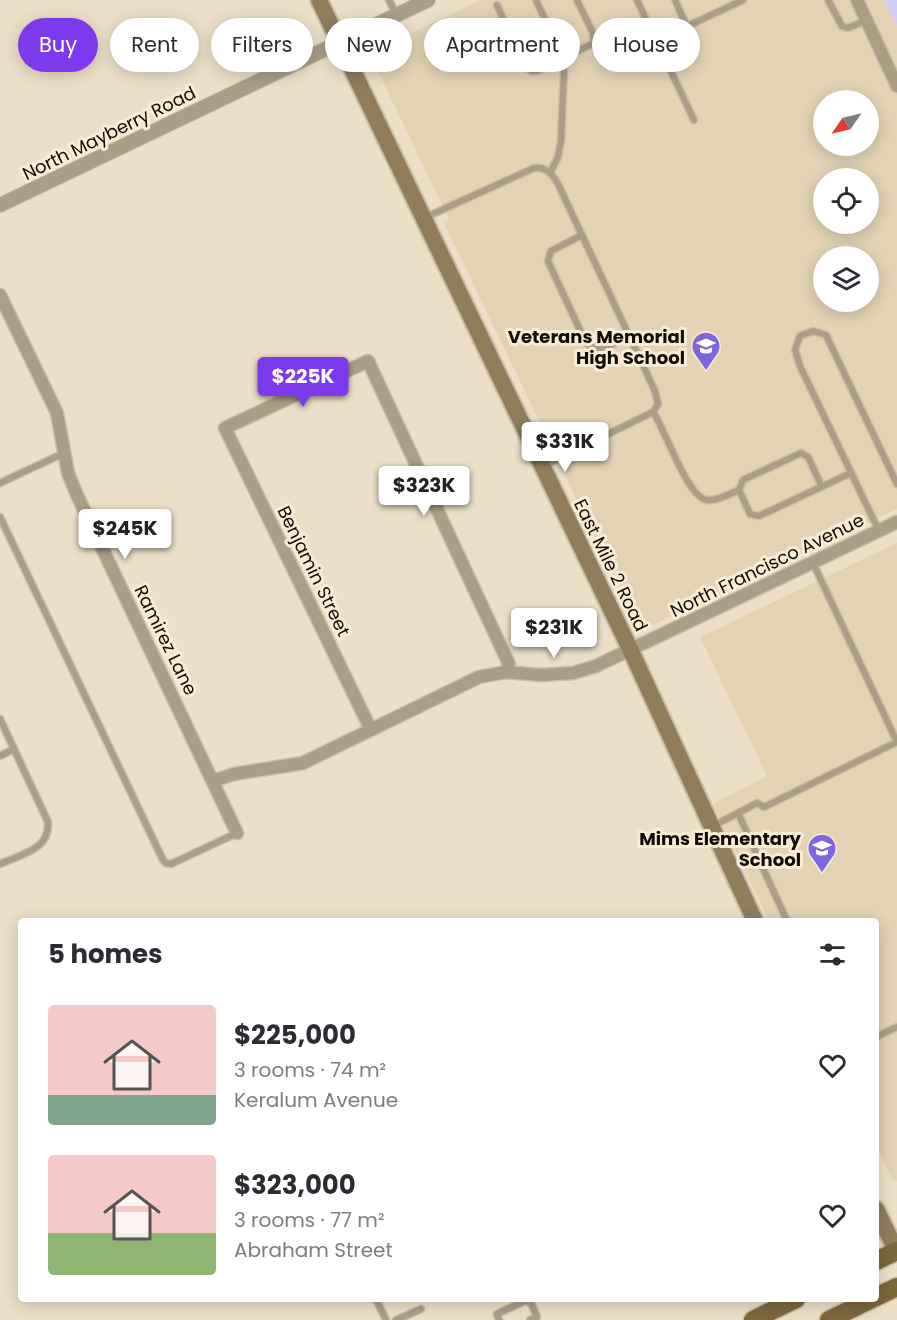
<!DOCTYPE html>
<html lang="en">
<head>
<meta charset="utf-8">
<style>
  :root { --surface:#fff; --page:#f2f2f3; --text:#2b2b33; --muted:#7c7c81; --accent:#7c3aed }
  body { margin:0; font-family:Poppins,sans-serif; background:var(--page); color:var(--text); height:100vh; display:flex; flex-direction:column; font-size:22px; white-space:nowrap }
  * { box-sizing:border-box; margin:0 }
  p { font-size:20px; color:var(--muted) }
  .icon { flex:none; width:33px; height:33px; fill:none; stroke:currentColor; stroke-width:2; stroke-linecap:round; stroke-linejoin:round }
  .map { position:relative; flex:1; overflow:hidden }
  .panel { position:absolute; left:18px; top:918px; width:861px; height:384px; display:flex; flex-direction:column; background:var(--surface); border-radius:6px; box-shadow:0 3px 15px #0003 }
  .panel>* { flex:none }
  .top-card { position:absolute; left:18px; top:18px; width:861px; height:54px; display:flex; gap:12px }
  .needle { width:39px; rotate:236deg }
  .buttons { position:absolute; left:813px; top:90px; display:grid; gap:12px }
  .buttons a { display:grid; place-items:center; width:66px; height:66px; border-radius:50%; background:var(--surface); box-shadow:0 3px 15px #0003; font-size:30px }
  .price { position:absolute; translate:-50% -51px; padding:0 14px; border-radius:6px; background:#fff; color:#222; font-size:20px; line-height:39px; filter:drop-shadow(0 2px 3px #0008) }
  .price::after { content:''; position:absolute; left:50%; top:36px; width:18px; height:14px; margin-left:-9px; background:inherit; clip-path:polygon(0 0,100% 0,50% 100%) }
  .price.selected { background:var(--accent); color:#fff }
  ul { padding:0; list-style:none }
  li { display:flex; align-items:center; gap:18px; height:150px; padding:0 30px }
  li span { display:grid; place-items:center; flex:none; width:168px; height:120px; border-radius:6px; color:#555 }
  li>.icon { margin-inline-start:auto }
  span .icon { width:72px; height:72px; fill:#fffc; stroke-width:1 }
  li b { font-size:26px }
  h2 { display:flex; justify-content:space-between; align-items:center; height:72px; padding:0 30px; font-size:26px }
  .pill { padding:0 21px; border-radius:27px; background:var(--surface); box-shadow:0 3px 15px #0003; font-size:21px; line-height:54px }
  .pill.selected { background:var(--accent); color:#fff }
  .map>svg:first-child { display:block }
  .built { fill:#e3d3b4; fill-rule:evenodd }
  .green { fill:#d0cdf7 }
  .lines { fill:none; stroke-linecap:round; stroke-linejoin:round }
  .service-casing { stroke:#c9bda8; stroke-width:9 }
  .minor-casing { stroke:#c9bda8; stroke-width:15 }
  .tertiary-casing { stroke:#c9bda8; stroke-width:16 }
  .secondary-casing { stroke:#c9bda8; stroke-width:20 }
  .primary-casing { stroke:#c9bda8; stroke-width:21 }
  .service { stroke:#aa9e87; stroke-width:6 }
  .minor { stroke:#aa9e87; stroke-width:12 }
  .tertiary { stroke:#aa9e87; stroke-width:14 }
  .secondary { stroke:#8f7d5c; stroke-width:16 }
  .primary { stroke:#7c663b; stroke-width:18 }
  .labels { text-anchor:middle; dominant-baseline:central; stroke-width:6; stroke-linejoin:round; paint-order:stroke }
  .street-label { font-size:18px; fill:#110d06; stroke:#f9ecd4 }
  .poi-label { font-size:18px; font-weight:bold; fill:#110d06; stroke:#f9ecd4; text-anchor:end }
</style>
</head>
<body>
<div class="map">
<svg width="897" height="1320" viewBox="0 0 897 1320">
  <rect width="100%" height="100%" fill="#ecdfc7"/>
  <!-- built -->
  <g class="built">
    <path d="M481,0H897V509L646,628L637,625L444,223L449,219L373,61L376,50ZM824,100H868V146H824ZM824,178H868V224H824ZM824,256H868V302H824Z"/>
    <path d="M897,543V1181L892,1179L876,1146V921H769L713,804L767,776L700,637Z"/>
  </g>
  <!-- green -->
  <path class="green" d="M884,0H897V26Z"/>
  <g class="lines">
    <!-- service casing -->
    <g class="service-casing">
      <g id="service">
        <path d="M389,0L396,14"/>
        <path d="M536,0L563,58L564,71L561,141L558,157L550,173"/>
        <path d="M637,0L694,120"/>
        <path d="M675,0L687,27"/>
        <path d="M828,0L842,26L848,28L867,20"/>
        <path d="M497,5L525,67L532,71H537L594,43L593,33L577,0"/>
        <path d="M656,41L743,0"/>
        <path d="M424,218L534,168C547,166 554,176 559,186L655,391L658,404L653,412L543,466"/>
        <path d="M582,235L551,251L548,261L585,341C596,357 616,342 629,336"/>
        <path d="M653,412C666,431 687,497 707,500C718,501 729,494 739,490"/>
        <path d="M0,483L64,453"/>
        <path d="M822,487L808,457L801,453L743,480L739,490L750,514L759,516L851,473"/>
        <path d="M0,517L163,860L166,863L171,864L237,833"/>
        <path d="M879,531L800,366L795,350L800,336L813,331L826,335L897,484"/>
        <path d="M813,563L897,742"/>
        <path d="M0,719L48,822C50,850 21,854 0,864"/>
        <path d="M0,756L14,749"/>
        <path d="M738,813L757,803L764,807L897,742"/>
        <path d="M713,826L738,813L787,921"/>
        <path d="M876,1037L897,1027"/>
        <path d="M376,1299L386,1320"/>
        <path d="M396,1320L421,1309"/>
        <path d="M499,1320L497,1314L527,1300L532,1305L537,1317L530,1320"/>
      </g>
    </g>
    <!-- minor casing -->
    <g class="minor-casing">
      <g id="minor">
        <path d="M857,0L897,86"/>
        <path d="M0,295L57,413L68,473L77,495L237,833"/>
        <path d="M371,730L225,428L368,361L509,664L506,672"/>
        <path d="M213,781L234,774L303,763L479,677L506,672L541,675L573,673L596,666L897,522"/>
      </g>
    </g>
    <!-- tertiary casing -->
    <g class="tertiary-casing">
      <path id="tertiary" d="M0,205L428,0"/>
    </g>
    <!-- secondary casing -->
    <g class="secondary-casing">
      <g id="secondary">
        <path d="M319,0L631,651L755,921"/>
        <path d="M876,1209L897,1252"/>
      </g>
    </g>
    <!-- primary casing -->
    <g class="primary-casing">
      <g id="primary">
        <path d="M876,1261L897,1251"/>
        <path d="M876,1297L897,1287"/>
        <path d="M753,1320L796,1299"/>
        <path d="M829,1320L872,1299"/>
      </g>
    </g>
    <!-- service -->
    <use href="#service" class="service"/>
    <!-- minor -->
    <use href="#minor" class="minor"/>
    <!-- tertiary -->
    <use href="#tertiary" class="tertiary"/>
    <!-- secondary -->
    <use href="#secondary" class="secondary"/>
    <!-- primary -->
    <use href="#primary" class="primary"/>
  </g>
  <!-- icons -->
  <defs>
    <g id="school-pin" transform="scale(1.5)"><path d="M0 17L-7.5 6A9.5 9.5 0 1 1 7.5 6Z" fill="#7e66e1" stroke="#f9ecd4"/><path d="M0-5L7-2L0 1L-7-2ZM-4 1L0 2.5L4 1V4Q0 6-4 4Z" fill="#fff"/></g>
  </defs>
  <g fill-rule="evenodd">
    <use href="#school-pin" x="706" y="346"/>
    <use href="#school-pin" x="822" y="848"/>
  </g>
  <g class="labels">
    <!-- street labels -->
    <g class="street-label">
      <text transform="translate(109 133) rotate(-26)">North Mayberry Road</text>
      <text transform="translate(611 565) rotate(64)">East Mile 2 Road</text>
      <text transform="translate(767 565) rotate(-26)">North Francisco Avenue</text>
      <text transform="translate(314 571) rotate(64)">Benjamin Street</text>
      <text transform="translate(166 640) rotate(64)">Ramirez Lane</text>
    </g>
    <!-- poi labels -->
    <g class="poi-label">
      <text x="685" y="336">Veterans Memorial<tspan x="685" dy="21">High School</tspan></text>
      <text x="801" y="838">Mims Elementary<tspan x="801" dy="21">School</tspan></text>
    </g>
  </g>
</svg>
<div class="buttons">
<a><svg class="needle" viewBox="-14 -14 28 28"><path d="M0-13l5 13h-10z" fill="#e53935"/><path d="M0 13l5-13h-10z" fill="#7c7c81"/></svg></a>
<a><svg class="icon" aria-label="locate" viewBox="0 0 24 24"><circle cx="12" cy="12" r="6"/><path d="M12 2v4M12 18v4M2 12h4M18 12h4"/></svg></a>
<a><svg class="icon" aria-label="layers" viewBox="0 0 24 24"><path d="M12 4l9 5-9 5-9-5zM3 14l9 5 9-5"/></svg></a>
</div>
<b class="price selected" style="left:303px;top:408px">$225K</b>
<b class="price" style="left:565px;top:473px">$331K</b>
<b class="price" style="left:424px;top:517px">$323K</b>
<b class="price" style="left:125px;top:560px">$245K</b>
<b class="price" style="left:554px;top:659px">$231K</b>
<div class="top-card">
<a class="pill selected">Buy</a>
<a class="pill">Rent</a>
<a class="pill">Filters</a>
<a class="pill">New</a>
<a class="pill">Apartment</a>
<a class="pill">House</a>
</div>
<section class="panel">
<h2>5 homes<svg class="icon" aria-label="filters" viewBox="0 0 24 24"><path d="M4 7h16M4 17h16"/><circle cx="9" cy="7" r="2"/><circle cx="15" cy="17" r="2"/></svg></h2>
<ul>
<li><span style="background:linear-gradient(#f6c9c9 75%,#7fa58c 0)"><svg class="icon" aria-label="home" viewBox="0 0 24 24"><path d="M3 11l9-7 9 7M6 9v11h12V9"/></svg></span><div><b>$225,000</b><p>3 rooms · 74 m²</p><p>Keralum Avenue</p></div><svg class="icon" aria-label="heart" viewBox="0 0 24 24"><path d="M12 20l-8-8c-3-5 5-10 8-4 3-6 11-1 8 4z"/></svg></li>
<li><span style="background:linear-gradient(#f6c9c9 65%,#8fb573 0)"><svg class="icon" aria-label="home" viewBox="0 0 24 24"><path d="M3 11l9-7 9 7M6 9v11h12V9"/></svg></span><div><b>$323,000</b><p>3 rooms · 77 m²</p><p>Abraham Street</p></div><svg class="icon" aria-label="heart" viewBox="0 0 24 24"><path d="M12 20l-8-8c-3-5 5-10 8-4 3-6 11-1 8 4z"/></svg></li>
</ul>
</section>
</div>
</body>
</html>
